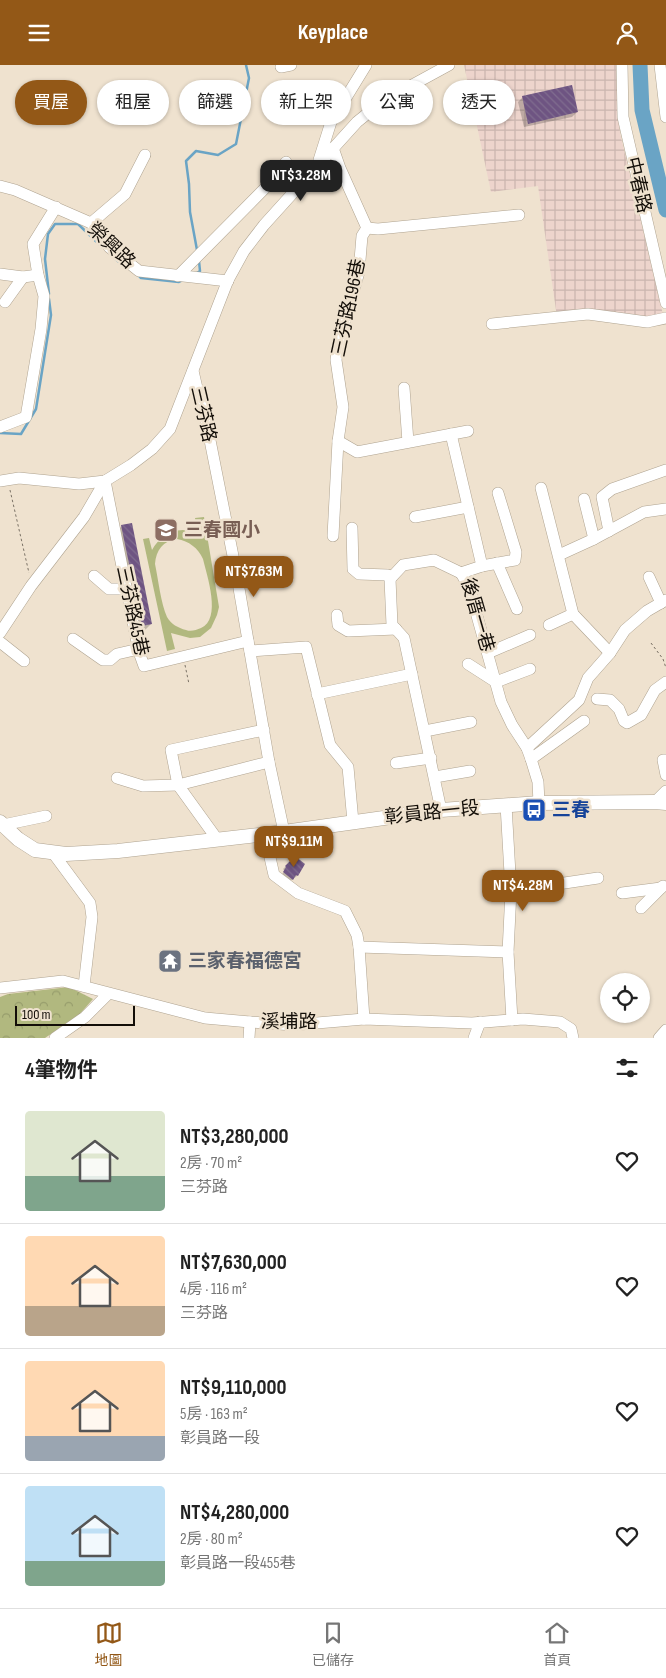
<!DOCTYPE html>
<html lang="zh-TW">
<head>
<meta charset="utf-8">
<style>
  :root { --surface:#fff; --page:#f2f2f2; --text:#222; --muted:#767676; --line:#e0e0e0; --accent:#935817 }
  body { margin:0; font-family:"Sofia Sans Condensed","Noto Sans TC",sans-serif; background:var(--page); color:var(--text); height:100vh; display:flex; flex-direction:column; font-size:19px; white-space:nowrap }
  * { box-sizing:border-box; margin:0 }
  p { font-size:16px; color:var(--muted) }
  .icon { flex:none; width:28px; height:28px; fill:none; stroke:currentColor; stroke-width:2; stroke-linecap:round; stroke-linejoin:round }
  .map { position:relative; height:973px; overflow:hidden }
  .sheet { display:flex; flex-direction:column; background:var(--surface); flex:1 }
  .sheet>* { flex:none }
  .guide { position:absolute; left:15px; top:15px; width:636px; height:45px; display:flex; gap:10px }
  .fabs { position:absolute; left:600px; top:908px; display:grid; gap:10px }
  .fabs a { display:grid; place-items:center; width:50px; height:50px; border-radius:50%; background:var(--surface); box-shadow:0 1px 4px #0004; font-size:25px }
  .scale { position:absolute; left:15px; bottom:12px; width:120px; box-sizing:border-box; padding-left:5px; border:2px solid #130e08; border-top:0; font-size:14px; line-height:18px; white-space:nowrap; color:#130e08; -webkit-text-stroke:4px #efe2cf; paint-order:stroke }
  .price { position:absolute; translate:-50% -42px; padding:0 11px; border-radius:10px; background:var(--accent); color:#fff; font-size:16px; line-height:32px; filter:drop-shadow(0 1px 2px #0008) }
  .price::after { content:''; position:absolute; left:50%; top:30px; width:15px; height:11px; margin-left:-8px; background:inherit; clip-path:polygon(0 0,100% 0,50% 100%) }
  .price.selected { background:#222; color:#fff }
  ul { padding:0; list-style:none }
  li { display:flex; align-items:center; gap:15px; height:125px; padding:0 25px }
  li+li { border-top:1px solid var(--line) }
  li span { display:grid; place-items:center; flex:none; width:140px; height:100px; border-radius:5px; color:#555 }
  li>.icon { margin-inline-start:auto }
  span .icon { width:60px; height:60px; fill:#fffc; stroke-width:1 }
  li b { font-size:21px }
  h2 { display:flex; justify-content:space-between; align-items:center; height:60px; padding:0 25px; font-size:21px }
  .pill { padding:0 18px; border-radius:22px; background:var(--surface); box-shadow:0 1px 4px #0004; font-size:18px; line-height:45px }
  .pill.selected { background:var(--accent); color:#fff }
  header { display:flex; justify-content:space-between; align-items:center; height:65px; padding:0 25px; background:var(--accent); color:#fff; font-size:22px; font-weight:700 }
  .tabs { display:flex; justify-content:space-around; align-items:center; height:70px; border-top:1px solid var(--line); background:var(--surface); font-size:14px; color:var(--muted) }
  .tabs a { display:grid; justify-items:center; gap:2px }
  .tabs .selected { color:var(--accent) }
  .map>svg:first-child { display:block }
  .industrial { fill:url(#industrial-grid) }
  .green { fill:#b1b87f; fill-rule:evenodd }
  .park { fill:url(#park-crowns) }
  .shadow { fill:#0003 }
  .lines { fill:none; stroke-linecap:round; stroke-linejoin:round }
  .stream { stroke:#6aa4c5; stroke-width:2.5 }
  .river { stroke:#6aa4c5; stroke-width:15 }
  .building { fill:url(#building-back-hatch) }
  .minor-casing { stroke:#afa390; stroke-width:12 }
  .major-casing { stroke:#afa390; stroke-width:15 }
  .path { stroke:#7b7266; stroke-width:1; stroke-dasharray:2.5 2.5; stroke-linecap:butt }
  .minor { stroke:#fff; stroke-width:11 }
  .major { stroke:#fff; stroke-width:14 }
  .labels { text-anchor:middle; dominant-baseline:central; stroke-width:5; stroke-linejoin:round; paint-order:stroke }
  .street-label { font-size:19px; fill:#130e08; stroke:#efe2cf }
  .education-label { font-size:19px; font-weight:bold; fill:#785e54; stroke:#efe2cf; text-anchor:start }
  .transit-label { font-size:19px; font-weight:bold; fill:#164399; stroke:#efe2cf; text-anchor:start }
  .worship-label { font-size:19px; font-weight:bold; fill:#5b616d; stroke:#efe2cf; text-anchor:start }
</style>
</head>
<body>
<header><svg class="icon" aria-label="menu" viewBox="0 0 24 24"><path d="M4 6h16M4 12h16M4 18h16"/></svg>Keyplace<svg class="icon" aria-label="person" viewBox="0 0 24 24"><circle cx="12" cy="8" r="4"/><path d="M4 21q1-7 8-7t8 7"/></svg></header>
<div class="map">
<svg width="666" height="973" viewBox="0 0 666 973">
  <defs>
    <pattern id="industrial-grid" width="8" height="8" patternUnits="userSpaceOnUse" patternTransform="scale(1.25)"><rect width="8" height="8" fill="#edd4cc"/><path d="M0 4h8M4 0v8" fill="none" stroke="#cab5ae"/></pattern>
    <pattern id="park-crowns" width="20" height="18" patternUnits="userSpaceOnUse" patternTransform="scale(1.25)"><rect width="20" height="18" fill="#b1b87f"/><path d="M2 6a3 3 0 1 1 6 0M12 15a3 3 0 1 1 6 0" fill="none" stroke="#979d6c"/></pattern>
    <pattern id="building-back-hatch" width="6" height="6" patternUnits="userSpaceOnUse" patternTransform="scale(1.25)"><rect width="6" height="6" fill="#6e5482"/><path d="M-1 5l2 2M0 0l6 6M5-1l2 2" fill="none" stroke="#806d8f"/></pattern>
  </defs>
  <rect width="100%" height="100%" fill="#efe2cf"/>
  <!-- industrial -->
  <path class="industrial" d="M464,0H616L620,68L664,254L557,252L538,121L491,127Z"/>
  <!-- green -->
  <path class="green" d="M204,452L219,542L217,550L211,563L200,572L190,573L171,568L175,584L167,586L143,474L149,473L152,485C158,474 169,465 183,465C188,466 194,470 198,473L195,453ZM177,474C189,476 198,483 203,494C207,511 222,554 201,563C196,565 191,567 186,565C178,563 171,559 167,552C161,539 158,513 155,499C156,485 163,476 177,474Z"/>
  <!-- park -->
  <path class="park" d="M69,922L93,934L79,950L45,973H0V932L8,929Z"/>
  <!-- shadow -->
  <g class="shadow">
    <path d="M523,32L577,47L572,52L524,62L518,37Z"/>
    <path d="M122,461L151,559L145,565L136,567L116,467Z"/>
    <path d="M295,793L304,799L297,811L289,817L281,810L285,806L283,804Z"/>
  </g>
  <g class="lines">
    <!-- stream -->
    <g class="stream">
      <path d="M197,185L190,147L189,119L186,96L196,86L218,90L236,79L249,13L246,0"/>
      <path d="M114,193L123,200"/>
      <path d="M197,208L200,206L199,196"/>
      <path d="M138,210L141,213L179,217L183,215"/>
      <path d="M49,229L45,194L48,169L55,159H78L102,182"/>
      <path d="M0,368L21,369L36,344L51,250L49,234"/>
    </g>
    <!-- river -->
    <path class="river" d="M640,0L642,45L666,145"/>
  </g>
  <!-- building -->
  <g class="building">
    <path d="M572,20L578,47L528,59L522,31Z"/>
    <path d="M132,458L152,559L142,561L121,460Z"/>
    <path d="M295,791L305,799L298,811L296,810L293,815L283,807L286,802L285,801Z"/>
  </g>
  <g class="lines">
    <!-- minor casing -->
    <g class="minor-casing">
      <g id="minor">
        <path d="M622,0L623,52L666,238"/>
        <path d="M660,0L666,52"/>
        <path d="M281,2L291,0"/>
        <path d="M333,83L340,103L367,163L362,171L359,207L338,280L336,295L343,342L338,376L333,471"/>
        <path d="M319,95L331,57L366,0"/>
        <path d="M0,121L15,125L91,158L109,182L139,206L228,216"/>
        <path d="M91,158L125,129L145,90"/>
        <path d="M367,163L378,164L519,150"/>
        <path d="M0,209L23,212L38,210"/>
        <path d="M178,211L277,111L286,97"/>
        <path d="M5,237L23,212"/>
        <path d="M492,259L588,249L647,257L666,253"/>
        <path d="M193,306L197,323L203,340L236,506L269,697L284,767L269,788L274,810L298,828L345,846L357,870L359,882L364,954"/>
        <path d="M404,323L408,377"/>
        <path d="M0,362L26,352L41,264L44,231L38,210L33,179L56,142"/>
        <path d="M451,369L482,501L461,508L469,522L501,637L512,660L527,683L531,694L538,717L539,738"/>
        <path d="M338,376L357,387L468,366"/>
        <path d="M0,416L19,413L79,419L105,416L131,400L152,384L170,364L228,215L244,186L264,160L357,57L383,36L449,0"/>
        <path d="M105,416L139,587L144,601L248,576"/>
        <path d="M541,423L573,549L610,588"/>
        <path d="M584,434L594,474"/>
        <path d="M415,452L468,442"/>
        <path d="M352,463L353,504L359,509L388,510L390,514L392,560L404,573L441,745"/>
        <path d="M609,466L602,432L612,424L666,405"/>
        <path d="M559,490L594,474L644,447L666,444"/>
        <path d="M497,498L517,544"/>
        <path d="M482,501L515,495L516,487L498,428"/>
        <path d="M94,511L109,524H127"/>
        <path d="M649,512L661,538"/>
        <path d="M390,514L403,500L434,495L461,508"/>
        <path d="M337,550L338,560L348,566L396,564"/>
        <path d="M549,560L573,549"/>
        <path d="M0,568L31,521L84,452L105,416"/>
        <path d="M73,574L103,595H110L117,589L139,584"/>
        <path d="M0,577L24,596"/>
        <path d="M250,586L306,582L330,680L348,702L353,757"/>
        <path d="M488,588L530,570"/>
        <path d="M468,599L496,617L530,604"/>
        <path d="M317,629L412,609"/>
        <path d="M597,634L610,635L619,644L624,656L627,658L641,650L655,625L666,617"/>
        <path d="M425,666L471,657"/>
        <path d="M527,683L579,635L588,613L610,588L625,565L647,546L666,535"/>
        <path d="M531,694L584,656"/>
        <path d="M666,695H663L666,710"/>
        <path d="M396,698L431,693"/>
        <path d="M435,712L470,706"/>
        <path d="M117,713L143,721L178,720L269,697"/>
        <path d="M655,737L666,726"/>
        <path d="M506,740L511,826L508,887L512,955"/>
        <path d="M3,760L46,751"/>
        <path d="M217,774L178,720L171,685L264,665"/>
        <path d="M53,788L90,838L92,852L84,921"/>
        <path d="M511,826L598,813"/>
        <path d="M622,828L661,823"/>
        <path d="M641,843L663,821"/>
        <path d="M359,882L508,887"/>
        <path d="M0,923L63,916L205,953L250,957L293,960L364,954L472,958L523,954L560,957L571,964L573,973"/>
        <path d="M55,973L85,952L108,929"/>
        <path d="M249,973L250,957"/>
        <path d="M474,973L480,957"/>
        <path d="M659,973L666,965"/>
      </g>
    </g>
    <!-- major casing -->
    <g class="major-casing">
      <path id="major" d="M0,757L18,774L35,785L66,789L118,786L284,767L441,745L539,738L655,737L666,738"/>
    </g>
    <!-- path -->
    <g class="path">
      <path d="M10,425L29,508"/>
      <path d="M651,578L663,594L666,603"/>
      <path d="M185,600L189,619"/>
    </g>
    <!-- minor -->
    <use href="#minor" class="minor"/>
    <!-- major -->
    <use href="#major" class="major"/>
  </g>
  <!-- icons -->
  <defs>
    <g id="school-square" transform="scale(1.25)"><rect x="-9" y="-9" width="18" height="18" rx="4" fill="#8d6e63" stroke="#efe2cf"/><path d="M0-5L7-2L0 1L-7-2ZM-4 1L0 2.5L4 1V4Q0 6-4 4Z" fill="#fff"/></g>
    <g id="bus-square" transform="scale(1.25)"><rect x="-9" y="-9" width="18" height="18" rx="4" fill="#1a4fb4" stroke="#efe2cf"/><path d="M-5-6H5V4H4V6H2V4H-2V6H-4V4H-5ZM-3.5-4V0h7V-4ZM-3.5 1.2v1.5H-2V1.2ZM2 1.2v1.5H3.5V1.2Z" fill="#fff"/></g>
    <g id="temple-square" transform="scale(1.25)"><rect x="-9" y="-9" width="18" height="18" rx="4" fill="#6b7280" stroke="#efe2cf"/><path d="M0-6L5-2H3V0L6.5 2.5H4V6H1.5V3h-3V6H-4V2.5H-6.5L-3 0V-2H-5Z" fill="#fff"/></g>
  </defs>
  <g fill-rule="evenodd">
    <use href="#school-square" x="166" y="465"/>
    <use href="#bus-square" x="534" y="745"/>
    <use href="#temple-square" x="170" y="896"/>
  </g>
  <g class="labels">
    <!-- street labels -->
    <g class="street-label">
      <text transform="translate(638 120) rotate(77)">中春路</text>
      <text transform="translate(111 181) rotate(43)">榮興路</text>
      <text transform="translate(349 243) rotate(-78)">三芬路196巷</text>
      <text transform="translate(203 349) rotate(77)">三芬路</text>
      <text transform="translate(132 546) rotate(78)">三芬路45巷</text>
      <text transform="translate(477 550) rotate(74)">後厝一巷</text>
      <text transform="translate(432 748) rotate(-6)">彰員路一段</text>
      <text x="289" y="957">溪埔路</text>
    </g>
    <!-- education labels -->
    <g class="education-label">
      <text x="184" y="465">三春國小</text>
    </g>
    <!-- transit labels -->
    <g class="transit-label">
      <text x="552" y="745">三春</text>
    </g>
    <!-- worship labels -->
    <g class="worship-label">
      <text x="188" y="896">三家春福德宮</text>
    </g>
  </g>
</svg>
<div class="fabs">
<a><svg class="icon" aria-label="locate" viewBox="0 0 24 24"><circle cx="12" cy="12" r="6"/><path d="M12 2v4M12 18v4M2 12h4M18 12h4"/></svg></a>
</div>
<div class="scale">100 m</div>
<b class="price selected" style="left:301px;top:137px">NT$3.28M</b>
<b class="price" style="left:254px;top:533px">NT$7.63M</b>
<b class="price" style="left:294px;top:803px">NT$9.11M</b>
<b class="price" style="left:523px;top:847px">NT$4.28M</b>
<div class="guide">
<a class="pill selected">買屋</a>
<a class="pill">租屋</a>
<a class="pill">篩選</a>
<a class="pill">新上架</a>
<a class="pill">公寓</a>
<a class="pill">透天</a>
</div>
</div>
<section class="sheet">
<h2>4筆物件<svg class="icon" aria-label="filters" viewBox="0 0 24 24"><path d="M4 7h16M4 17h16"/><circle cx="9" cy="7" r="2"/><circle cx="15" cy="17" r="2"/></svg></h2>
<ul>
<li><span style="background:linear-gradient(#dfe7d0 65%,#7fa58c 0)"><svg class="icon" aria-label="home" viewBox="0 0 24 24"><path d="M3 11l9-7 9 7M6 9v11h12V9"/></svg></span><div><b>NT$3,280,000</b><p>2房 · 70 m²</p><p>三芬路</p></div><svg class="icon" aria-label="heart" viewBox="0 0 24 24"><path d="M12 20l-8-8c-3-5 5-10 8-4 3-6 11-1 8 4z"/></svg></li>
<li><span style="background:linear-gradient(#ffd9b3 70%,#b9a48a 0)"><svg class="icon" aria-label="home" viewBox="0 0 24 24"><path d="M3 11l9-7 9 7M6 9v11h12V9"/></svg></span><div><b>NT$7,630,000</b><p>4房 · 116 m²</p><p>三芬路</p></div><svg class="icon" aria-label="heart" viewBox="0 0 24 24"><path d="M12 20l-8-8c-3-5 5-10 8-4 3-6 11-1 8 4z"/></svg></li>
<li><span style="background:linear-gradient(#ffd9b3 75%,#9aa5b1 0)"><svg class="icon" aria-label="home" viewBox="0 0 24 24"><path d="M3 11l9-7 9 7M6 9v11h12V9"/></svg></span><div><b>NT$9,110,000</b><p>5房 · 163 m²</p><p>彰員路一段</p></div><svg class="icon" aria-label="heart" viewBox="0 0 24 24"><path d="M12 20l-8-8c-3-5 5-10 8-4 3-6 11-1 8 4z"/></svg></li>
<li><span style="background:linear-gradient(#bfe0f5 75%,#7fa58c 0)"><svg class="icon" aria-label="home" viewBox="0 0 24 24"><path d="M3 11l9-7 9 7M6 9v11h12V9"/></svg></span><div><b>NT$4,280,000</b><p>2房 · 80 m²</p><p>彰員路一段455巷</p></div><svg class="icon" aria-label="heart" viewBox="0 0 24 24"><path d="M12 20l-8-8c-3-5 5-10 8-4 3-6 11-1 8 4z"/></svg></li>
</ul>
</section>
<nav class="tabs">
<a class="selected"><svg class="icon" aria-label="map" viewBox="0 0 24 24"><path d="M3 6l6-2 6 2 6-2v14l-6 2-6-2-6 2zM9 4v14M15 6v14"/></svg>地圖</a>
<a><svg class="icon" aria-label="saved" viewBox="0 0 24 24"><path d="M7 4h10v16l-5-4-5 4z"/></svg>已儲存</a>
<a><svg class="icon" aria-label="home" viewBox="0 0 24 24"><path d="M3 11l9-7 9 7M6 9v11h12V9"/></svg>首頁</a>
</nav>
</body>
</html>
